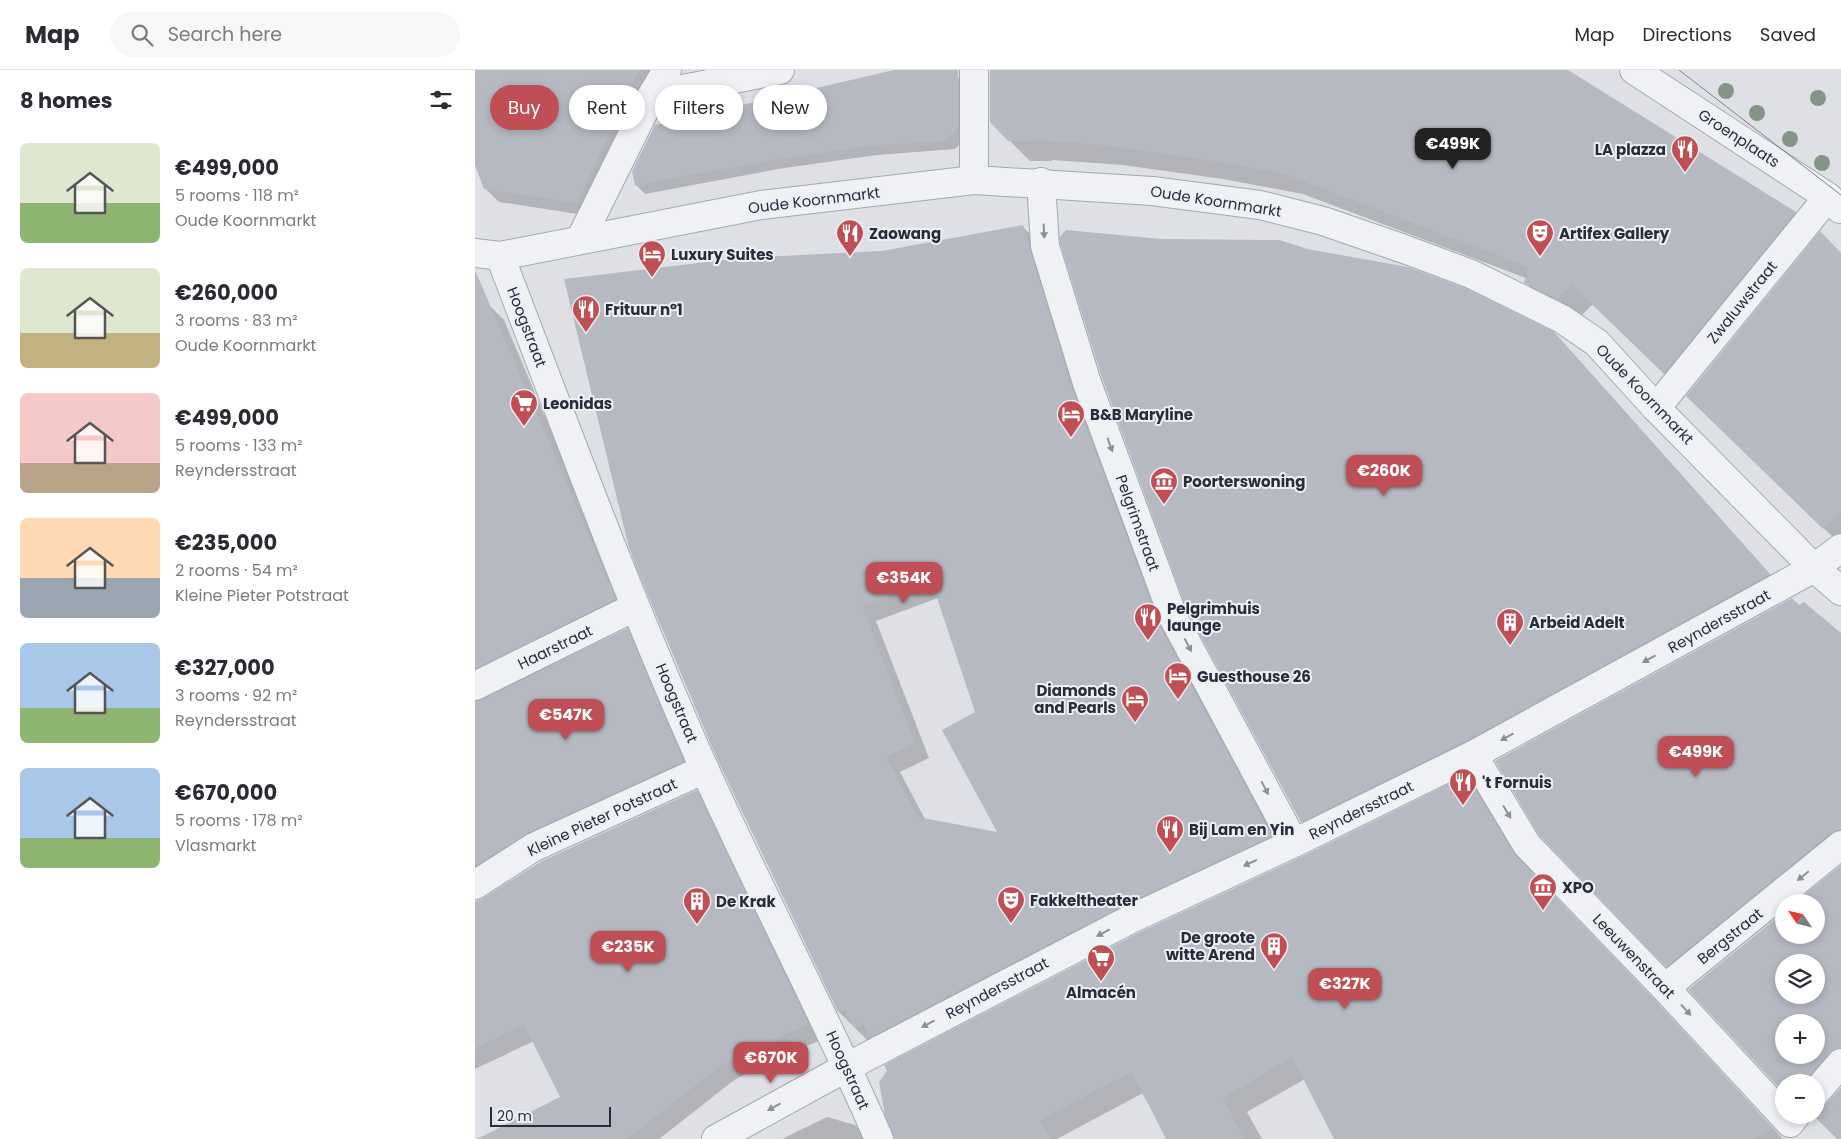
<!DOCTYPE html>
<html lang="en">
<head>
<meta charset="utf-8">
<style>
  :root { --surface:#fff; --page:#f7f7f7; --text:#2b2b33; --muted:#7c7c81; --line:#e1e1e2; --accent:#bf4f54 }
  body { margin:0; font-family:Poppins,sans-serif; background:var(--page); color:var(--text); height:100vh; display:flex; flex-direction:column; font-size:19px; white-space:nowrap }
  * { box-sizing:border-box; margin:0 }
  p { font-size:16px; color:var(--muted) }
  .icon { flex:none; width:28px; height:28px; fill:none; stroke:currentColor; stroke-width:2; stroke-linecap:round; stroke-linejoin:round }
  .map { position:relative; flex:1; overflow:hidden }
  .drawer { display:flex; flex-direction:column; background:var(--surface); width:475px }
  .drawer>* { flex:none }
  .hud { position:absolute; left:15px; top:15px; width:475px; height:45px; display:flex; gap:10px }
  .needle { width:32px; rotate:305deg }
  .fabs { position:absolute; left:1300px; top:824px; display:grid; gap:10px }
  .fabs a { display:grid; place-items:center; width:50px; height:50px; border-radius:50%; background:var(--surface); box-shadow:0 2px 8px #0003; font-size:25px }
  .scale { position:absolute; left:15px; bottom:12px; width:121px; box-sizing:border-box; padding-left:5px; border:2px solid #292d3b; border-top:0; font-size:14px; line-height:18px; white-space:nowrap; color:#292d3b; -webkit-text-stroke:4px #edeff4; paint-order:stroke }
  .price { position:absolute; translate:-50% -42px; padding:0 11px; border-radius:10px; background:var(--accent); color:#fff; font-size:16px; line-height:32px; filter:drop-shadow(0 1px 2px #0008) }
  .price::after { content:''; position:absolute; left:50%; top:30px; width:15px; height:11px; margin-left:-8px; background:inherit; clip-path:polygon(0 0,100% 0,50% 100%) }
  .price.current { background:#222; color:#fff }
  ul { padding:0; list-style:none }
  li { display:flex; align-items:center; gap:15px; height:125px; padding:0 20px }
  li span { display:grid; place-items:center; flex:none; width:140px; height:100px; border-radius:8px; color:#555 }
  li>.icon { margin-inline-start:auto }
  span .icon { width:60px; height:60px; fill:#fffc; stroke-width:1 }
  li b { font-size:21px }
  h2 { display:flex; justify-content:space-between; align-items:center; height:60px; padding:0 20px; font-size:21px }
  .tag { padding:0 18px; border-radius:22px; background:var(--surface); box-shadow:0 2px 8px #0003; font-size:18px; line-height:45px }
  .tag.current { background:var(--accent); color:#fff }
  header { display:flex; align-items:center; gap:30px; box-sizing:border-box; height:70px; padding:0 25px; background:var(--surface); border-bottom:1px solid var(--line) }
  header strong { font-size:24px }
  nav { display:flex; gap:28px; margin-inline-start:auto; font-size:18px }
  .search { width:350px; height:45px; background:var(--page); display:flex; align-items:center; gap:12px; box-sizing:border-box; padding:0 18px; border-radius:28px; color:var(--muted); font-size:19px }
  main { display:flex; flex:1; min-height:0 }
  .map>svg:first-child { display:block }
  .shadow { fill:#0003; fill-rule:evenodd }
  .building { fill:#b6b9c2; fill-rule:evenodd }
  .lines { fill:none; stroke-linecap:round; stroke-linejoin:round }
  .pedestrian-casing { stroke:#a4a7af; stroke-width:30 }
  .minor-casing { stroke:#a4a7af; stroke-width:30 }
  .pedestrian { stroke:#f0f1f5; stroke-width:28 }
  .minor { stroke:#f0f1f5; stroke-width:28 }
  .tram { stroke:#797f8e; stroke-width:1 }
  .tree { fill:#849486 }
  .oneway { fill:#8c8f98 }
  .labels { text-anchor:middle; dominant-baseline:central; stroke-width:4; stroke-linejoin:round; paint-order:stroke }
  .street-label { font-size:15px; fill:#292d3b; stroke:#edeff4 }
  .poi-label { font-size:15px; font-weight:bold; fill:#292d3b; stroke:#edeff4; text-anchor:start }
</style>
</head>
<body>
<header>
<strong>Map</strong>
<div class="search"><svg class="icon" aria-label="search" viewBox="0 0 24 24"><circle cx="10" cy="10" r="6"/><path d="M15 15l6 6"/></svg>Search here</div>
<nav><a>Map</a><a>Directions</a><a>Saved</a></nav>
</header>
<main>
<section class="drawer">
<h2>8 homes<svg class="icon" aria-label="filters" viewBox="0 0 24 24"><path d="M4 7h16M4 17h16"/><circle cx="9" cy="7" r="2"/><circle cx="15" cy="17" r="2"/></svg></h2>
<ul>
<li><span style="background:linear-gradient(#dfe7d0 60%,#8fb573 0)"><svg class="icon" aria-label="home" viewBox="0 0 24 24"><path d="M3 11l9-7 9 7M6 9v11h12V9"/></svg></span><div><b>€499,000</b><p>5 rooms · 118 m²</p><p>Oude Koornmarkt</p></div></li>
<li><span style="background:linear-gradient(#dfe7d0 65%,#c2b280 0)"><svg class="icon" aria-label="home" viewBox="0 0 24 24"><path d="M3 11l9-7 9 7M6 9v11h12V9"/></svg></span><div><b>€260,000</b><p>3 rooms · 83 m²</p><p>Oude Koornmarkt</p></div></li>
<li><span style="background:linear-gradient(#f6c9c9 70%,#b9a48a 0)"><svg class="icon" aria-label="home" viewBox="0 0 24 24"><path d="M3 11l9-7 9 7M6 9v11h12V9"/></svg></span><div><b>€499,000</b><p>5 rooms · 133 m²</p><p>Reyndersstraat</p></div></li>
<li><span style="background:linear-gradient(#ffd9b3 60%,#9aa5b1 0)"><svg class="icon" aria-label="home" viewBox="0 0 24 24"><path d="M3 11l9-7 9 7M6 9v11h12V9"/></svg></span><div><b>€235,000</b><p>2 rooms · 54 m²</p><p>Kleine Pieter Potstraat</p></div></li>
<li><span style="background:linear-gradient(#a9c7e8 65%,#8fb573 0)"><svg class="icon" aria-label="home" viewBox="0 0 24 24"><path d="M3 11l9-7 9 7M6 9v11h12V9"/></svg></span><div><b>€327,000</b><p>3 rooms · 92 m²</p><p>Reyndersstraat</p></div></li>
<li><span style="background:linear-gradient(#a9c7e8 70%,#8fb573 0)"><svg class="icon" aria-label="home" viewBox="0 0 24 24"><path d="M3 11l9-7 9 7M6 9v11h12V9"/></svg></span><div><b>€670,000</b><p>5 rooms · 178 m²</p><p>Vlasmarkt</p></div></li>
</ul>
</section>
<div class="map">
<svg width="1366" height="1069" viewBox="0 0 1366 1069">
  <rect width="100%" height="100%" fill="#dee0e6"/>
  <!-- shadow -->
  <g class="shadow">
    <path d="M0,0H189L116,146L24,132L10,118L0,91Z"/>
    <path d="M434,0H475L492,16V67L480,79L402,85L303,99L170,124L161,115L158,101Z"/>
    <path d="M525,0H1092L1320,143L1340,163L1210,323L1118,234L1103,249L1071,233L1050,212L1051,208L828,124L748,109L648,95L577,90V91H555L524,60Z"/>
    <path d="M547,156L562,171L699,571L811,781L394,972L364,942L266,737L407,182ZM463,528L502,642L525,764L450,749L425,702L454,688L401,551Z"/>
    <path d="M1366,184V467L1362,471L1213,326Z"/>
    <path d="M15,236L29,250L154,544L0,625V245Z"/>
    <path d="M1095,280L1310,521L843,768L827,752Z"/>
    <path d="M1324,536L1366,564V786L1210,913L1192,896Z"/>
    <path d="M152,560L167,574L223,706L0,823V633Z"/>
    <path d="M992,707L1010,725L1059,805L1197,949L1308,1069H861L830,1009L772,1042L787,1069H691L668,1023L582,1069H420L826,788Z"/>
    <path d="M222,721L236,736L348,969L282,997L258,1011L184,1069H5L87,1027L59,971L0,999V832Z"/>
    <path d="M1366,797V1007L1346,1030L1343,1038L1353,1033L1366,1019V1069H1364L1342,1047H1334L1332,1045H1341V1012H1309V1021L1215,920L1309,843V865H1341V832H1322ZM1309,892H1341V925H1309ZM1309,952H1341V985H1309Z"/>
    <path d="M352,1047L380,1055L393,1069H307Z"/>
  </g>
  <!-- building -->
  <g class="building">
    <path d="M0,0H164L102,133L9,119L0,95Z"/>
    <path d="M419,0H483V58L471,71L392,76L293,91L160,115L157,101L180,55Z"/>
    <path d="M515,0H1093L1321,142L1189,304L1097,215L1082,229L1049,213L1053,197L807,103L726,89L627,75L557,70V71H533L515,52Z"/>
    <path d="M548,155L597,318L684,555L797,766L649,835L395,967L388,953L379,958L370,940L363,942L243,691L163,502L153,474L89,209L266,188L407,181ZM456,510L500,642L467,660L522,762L443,747L411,687L440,673L387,536Z"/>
    <path d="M591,160L686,169L805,170L832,179L933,197L990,218L1079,262L1295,504L991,671L826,752L713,543L627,308L585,173V167Z"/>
    <path d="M1345,161L1366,183V442L1348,459L1211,326Z"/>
    <path d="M0,200L141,529L0,599Z"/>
    <path d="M1317,528L1324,535L1329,532L1366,563V760L1356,763L1191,897L1064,765L1020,691Z"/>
    <path d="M153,558L209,691L53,763L0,796V631Z"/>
    <path d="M992,705L1041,786L1179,929L1298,1058L1280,1069H859L817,987L748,1028L769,1069H692L656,1002L565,1050L576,1069H419L410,1045L404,1012L412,1001L409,995L663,863L826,787Z"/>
    <path d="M222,720L334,954L267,983L244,997L152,1069H2L85,1027L49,955L0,978V831L8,828L67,791Z"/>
    <path d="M1366,795V978L1354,983L1329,1012H1309V1023L1213,920L1309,842V865H1341V832H1320ZM1309,892H1341V925H1309ZM1309,952H1341V985H1309Z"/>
    <path d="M1366,1017V1069H1362L1338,1045H1341V1037L1352,1033Z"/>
  </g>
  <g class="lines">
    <!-- pedestrian casing -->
    <g class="pedestrian-casing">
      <g id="pedestrian">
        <path d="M499,0V110"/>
        <path d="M1159,0L1353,127L1365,139"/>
        <path d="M177,25L305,0"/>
        <path d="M566,112L570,176L612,313L699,549L819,773"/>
        <path d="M105,170L177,25L192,0"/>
        <path d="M0,183L25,186L286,135L499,110L677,121L785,135L848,151L929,179L996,204L1087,249L1122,273L1181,338L1339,498"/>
        <path d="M25,186C91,358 154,530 229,698C285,822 349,943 404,1069"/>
        <path d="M1181,338L1353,127"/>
        <path d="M0,616L160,537"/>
        <path d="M0,815L59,777L230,699"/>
      </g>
    </g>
    <!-- minor casing -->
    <g class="minor-casing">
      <g id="minor">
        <path d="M1339,498L1366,521"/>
        <path d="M998,685L1052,775L1190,918L1315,1053L1321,1045"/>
        <path d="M1190,918L1366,775"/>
        <path d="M1341,1022L1366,993"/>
        <path d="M241,1069L372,997L656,849L819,773L998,685L1339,498L1366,478"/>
      </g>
    </g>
    <!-- pedestrian -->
    <use href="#pedestrian" class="pedestrian"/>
    <!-- minor -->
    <use href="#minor" class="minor"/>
    <!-- tram -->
    <path class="tram" d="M1204,0L1366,125"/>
  </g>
  <!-- trees -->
  <g class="tree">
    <circle cx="1251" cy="21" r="8"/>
    <circle cx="1343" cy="28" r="8"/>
    <circle cx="1282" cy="43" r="8"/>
    <circle cx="1315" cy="69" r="8"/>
    <circle cx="1347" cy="93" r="8"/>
  </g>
  <!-- one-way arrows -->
  <defs><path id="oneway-solid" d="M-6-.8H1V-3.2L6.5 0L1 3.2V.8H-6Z" transform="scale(1.25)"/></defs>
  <g class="oneway">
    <use href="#oneway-solid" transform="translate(569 161) rotate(87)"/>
    <use href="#oneway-solid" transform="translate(635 375) rotate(70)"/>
    <use href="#oneway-solid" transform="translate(713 575) rotate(62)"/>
    <use href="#oneway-solid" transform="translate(1174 589) rotate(151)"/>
    <use href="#oneway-solid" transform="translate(1032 667) rotate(151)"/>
    <use href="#oneway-solid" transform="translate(790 718) rotate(62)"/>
    <use href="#oneway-solid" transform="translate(1032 742) rotate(59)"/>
    <use href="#oneway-solid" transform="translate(775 793) rotate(155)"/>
    <use href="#oneway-solid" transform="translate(1328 806) rotate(141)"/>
    <use href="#oneway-solid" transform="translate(628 863) rotate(152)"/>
    <use href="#oneway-solid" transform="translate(1211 940) rotate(47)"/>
    <use href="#oneway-solid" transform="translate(453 954) rotate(152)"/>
    <use href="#oneway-solid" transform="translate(299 1037) rotate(151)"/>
  </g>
  <!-- icons -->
  <defs>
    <g id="restaurant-pin" transform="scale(1.4375)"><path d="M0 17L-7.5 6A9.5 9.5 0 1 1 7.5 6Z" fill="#bf4f54" stroke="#edeff4"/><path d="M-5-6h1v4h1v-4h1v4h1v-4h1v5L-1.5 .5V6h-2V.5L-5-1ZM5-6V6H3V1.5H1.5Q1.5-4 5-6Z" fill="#fff"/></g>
    <g id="theatre-pin" transform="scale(1.4375)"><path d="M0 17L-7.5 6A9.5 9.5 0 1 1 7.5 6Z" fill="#bf4f54" stroke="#edeff4"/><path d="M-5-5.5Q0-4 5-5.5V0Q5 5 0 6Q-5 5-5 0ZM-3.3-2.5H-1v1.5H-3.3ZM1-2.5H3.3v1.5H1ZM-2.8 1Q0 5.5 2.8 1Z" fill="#fff"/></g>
    <g id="hotel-pin" transform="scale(1.4375)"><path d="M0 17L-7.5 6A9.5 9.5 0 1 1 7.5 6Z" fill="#bf4f54" stroke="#edeff4"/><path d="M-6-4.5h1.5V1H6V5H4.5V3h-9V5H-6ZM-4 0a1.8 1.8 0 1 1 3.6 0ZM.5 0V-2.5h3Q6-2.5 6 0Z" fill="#fff"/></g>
    <g id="supermarket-pin" transform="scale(1.4375)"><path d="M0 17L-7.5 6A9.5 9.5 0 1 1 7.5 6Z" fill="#bf4f54" stroke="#edeff4"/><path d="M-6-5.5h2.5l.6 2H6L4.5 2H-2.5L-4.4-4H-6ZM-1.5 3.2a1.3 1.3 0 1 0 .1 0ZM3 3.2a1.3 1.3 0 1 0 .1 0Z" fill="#fff"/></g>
    <g id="museum-pin" transform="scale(1.4375)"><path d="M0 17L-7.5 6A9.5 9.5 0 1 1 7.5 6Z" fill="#bf4f54" stroke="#edeff4"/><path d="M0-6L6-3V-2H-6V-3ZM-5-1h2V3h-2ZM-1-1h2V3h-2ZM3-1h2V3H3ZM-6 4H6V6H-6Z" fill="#fff"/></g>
    <g id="building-pin" transform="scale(1.4375)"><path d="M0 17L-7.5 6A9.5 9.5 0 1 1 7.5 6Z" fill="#bf4f54" stroke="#edeff4"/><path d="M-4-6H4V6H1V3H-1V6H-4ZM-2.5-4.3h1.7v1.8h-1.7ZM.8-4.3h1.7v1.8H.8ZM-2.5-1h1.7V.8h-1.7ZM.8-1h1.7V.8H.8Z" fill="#fff"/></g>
  </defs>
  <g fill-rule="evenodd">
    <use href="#restaurant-pin" x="1210" y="79"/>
    <use href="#restaurant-pin" x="375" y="163"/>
    <use href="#theatre-pin" x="1065" y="163"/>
    <use href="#hotel-pin" x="177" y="184"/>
    <use href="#restaurant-pin" x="111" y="239"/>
    <use href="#supermarket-pin" x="49" y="333"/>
    <use href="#hotel-pin" x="596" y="344"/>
    <use href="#museum-pin" x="689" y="411"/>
    <use href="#restaurant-pin" x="673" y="547"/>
    <use href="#building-pin" x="1035" y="552"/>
    <use href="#hotel-pin" x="703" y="606"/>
    <use href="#hotel-pin" x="660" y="629"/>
    <use href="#restaurant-pin" x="988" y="712"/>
    <use href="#restaurant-pin" x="695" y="759"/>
    <use href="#museum-pin" x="1068" y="817"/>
    <use href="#theatre-pin" x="536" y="830"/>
    <use href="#building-pin" x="222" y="831"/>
    <use href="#building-pin" x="799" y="876"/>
    <use href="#supermarket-pin" x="626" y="888"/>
  </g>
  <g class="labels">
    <!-- street labels -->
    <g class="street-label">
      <text transform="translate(1264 68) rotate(33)">Groenplaats</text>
      <text transform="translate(339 130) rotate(-7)">Oude Koornmarkt</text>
      <text transform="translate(741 131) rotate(9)">Oude Koornmarkt</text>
      <text transform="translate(1267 232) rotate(-51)">Zwaluwstraat</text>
      <text transform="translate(52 257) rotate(69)">Hoogstraat</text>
      <text transform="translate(1170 324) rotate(46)">Oude Koornmarkt</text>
      <text transform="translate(663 453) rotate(70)">Pelgrimstraat</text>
      <text transform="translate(1244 551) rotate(-29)">Reyndersstraat</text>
      <text transform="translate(80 577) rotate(-26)">Haarstraat</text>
      <text transform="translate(202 633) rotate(67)">Hoogstraat</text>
      <text transform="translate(886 740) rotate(-26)">Reyndersstraat</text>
      <text transform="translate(127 747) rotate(-25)">Kleine Pieter Potstraat</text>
      <text transform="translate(1255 866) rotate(-39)">Bergstraat</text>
      <text transform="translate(1159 886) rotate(46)">Leeuwenstraat</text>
      <text transform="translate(522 918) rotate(-28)">Reyndersstraat</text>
      <text transform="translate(373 1000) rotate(66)">Hoogstraat</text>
    </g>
    <!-- poi labels -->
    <g class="poi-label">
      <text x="1191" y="79" text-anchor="end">LA plazza</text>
      <text x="394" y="163">Zaowang</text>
      <text x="1084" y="163">Artifex Gallery</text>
      <text x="196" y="184">Luxury Suites</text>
      <text x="130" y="239">Frituur n°1</text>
      <text x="68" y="333">Leonidas</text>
      <text x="615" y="344">B&amp;B Maryline</text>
      <text x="708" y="411">Poorterswoning</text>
      <text x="692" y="538">Pelgrimhuis<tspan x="692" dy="17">launge</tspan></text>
      <text x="1054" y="552">Arbeid Adelt</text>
      <text x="722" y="606">Guesthouse 26</text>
      <text x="641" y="620" text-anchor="end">Diamonds<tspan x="641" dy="17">and Pearls</tspan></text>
      <text x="1007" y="712">'t Fornuis</text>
      <text x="714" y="759">Bij Lam en Yin</text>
      <text x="1087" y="817">XPO</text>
      <text x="555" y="830">Fakkeltheater</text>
      <text x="241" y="831">De Krak</text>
      <text x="780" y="867" text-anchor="end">De groote<tspan x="780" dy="17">witte Arend</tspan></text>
      <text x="626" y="922" text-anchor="middle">Almacén</text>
    </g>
  </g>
</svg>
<div class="fabs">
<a><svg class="needle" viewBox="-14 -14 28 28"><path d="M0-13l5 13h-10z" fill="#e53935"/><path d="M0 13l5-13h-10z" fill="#7c7c81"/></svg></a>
<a><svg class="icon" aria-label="layers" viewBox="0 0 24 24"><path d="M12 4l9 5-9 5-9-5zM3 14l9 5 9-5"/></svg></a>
<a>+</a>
<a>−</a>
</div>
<div class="scale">20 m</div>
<b class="price current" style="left:978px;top:100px">€499K</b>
<b class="price" style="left:909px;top:427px">€260K</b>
<b class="price" style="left:429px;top:534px">€354K</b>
<b class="price" style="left:91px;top:671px">€547K</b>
<b class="price" style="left:1221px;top:708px">€499K</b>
<b class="price" style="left:153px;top:903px">€235K</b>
<b class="price" style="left:870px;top:940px">€327K</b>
<b class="price" style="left:296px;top:1014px">€670K</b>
<div class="hud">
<a class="tag current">Buy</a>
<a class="tag">Rent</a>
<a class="tag">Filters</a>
<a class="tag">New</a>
</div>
</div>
</main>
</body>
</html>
